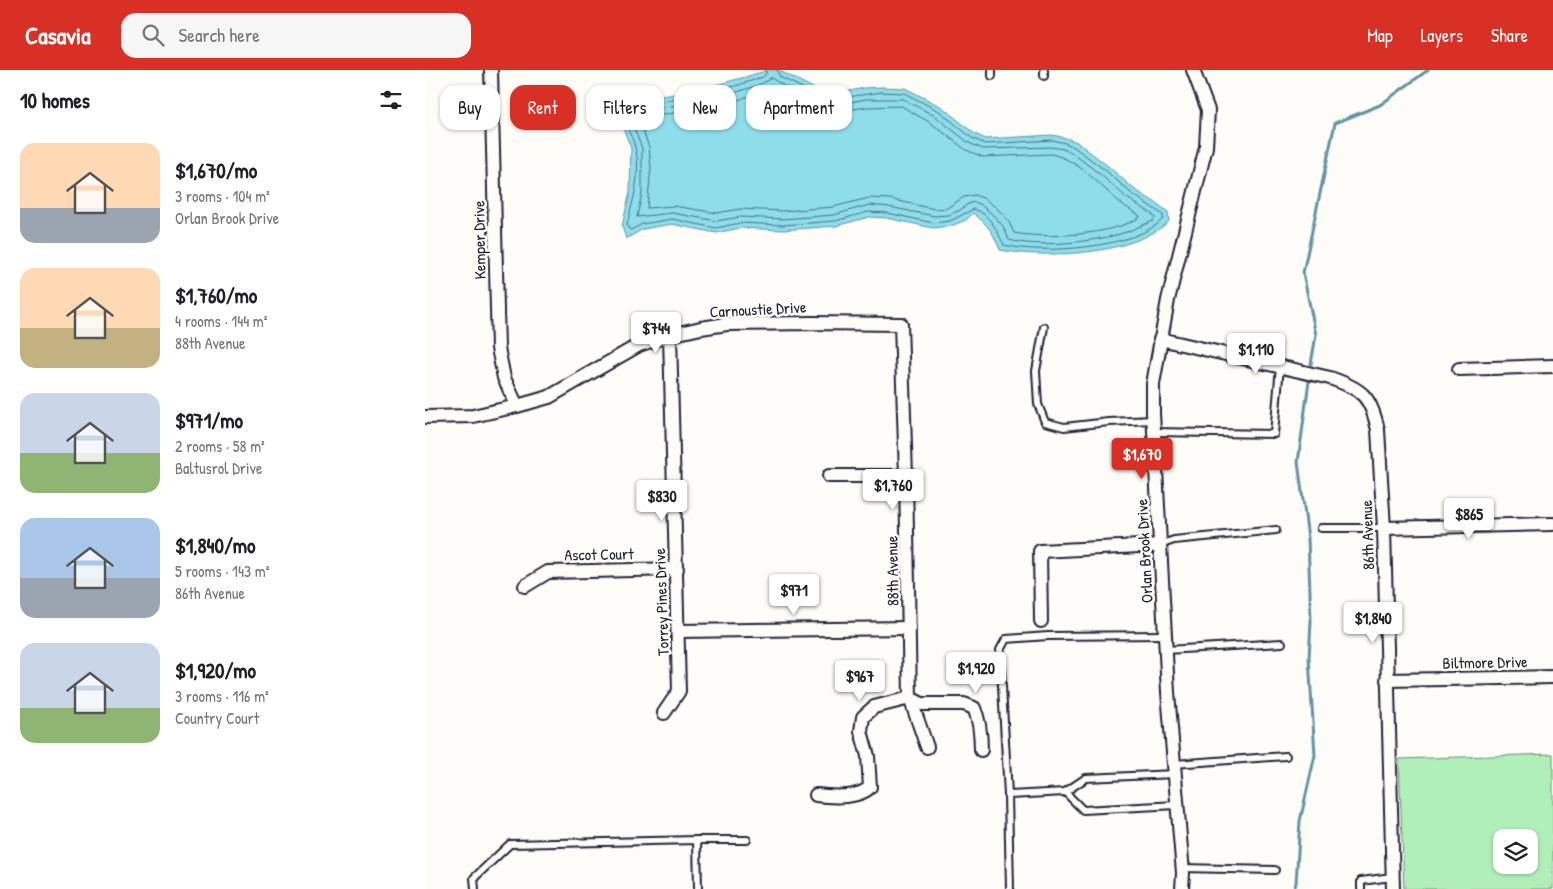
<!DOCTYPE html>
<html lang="en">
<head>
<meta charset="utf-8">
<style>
  :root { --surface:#fff; --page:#f6f6f6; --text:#202124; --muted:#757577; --accent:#d93025 }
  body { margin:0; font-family:"Patrick Hand",sans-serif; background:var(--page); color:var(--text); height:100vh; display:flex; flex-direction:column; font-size:19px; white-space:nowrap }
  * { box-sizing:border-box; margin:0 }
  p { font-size:16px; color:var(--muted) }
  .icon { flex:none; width:28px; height:28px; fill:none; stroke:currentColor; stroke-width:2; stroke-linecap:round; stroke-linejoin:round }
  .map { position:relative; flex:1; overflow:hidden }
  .drawer { display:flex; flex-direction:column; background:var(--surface); width:425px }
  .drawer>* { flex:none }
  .banner { position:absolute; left:15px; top:15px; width:475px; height:45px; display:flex; gap:10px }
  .buttons { position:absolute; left:1068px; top:759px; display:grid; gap:10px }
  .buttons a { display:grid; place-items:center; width:45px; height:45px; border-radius:10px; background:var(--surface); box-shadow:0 1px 4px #0004; font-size:25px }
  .price { position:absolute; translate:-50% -42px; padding:0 11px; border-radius:5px; background:#fff; color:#222; font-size:16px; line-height:32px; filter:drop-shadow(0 1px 2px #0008) }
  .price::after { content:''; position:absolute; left:50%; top:30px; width:15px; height:11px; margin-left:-8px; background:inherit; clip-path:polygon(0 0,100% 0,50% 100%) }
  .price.selected { background:var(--accent); color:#fff }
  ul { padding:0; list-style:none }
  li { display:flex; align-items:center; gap:15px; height:125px; padding:0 20px }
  li span { display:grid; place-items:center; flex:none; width:140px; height:100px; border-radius:15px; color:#555 }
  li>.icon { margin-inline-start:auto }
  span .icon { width:60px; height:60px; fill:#fffc; stroke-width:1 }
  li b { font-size:21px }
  h2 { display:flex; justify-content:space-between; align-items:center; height:60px; padding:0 20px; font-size:21px }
  .tag { padding:0 18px; border-radius:15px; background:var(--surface); box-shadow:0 1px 4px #0004; font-size:18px; line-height:45px }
  .tag.selected { background:var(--accent); color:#fff }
  header { display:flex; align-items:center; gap:30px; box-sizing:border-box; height:70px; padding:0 25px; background:var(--accent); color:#fff }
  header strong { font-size:24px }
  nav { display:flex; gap:28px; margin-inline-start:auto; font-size:18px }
  .search { width:350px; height:45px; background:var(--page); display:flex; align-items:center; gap:12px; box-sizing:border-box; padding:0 18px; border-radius:15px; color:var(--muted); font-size:19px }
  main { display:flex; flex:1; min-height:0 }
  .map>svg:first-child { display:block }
  .green { fill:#b0efb7; stroke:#698879; fill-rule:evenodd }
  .water { fill:#8dddea; stroke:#6292a4 }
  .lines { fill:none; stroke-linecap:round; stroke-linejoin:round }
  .shore { stroke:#4d6d81; stroke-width:1 }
  .stream { stroke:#6292a4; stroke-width:3 }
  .lane-casing { stroke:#22223b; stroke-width:10 }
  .street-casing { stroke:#22223b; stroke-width:16 }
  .lane { stroke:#fdfcf7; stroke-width:6 }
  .street { stroke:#fdfcf7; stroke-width:12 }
  .labels { text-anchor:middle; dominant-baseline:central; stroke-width:5; stroke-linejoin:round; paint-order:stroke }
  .street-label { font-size:16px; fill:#22223b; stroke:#fdfcf7 }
</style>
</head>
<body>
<header>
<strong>Casavia</strong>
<div class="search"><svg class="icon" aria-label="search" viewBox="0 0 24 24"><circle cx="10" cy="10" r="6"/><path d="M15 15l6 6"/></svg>Search here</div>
<nav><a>Map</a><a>Layers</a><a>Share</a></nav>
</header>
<main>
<section class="drawer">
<h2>10 homes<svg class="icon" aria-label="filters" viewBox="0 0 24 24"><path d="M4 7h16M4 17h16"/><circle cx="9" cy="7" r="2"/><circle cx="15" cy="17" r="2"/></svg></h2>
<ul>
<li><span style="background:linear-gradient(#ffd9b3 65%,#9aa5b1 0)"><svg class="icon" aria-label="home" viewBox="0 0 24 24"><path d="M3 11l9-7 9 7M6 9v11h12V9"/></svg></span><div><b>$1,670/mo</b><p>3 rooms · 104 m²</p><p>Orlan Brook Drive</p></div></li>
<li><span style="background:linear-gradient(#ffd9b3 60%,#c2b280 0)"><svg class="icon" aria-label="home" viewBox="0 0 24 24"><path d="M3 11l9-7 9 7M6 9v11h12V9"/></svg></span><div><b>$1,760/mo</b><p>4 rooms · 144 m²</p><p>88th Avenue</p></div></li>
<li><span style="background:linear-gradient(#c9d6e8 60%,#8fb573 0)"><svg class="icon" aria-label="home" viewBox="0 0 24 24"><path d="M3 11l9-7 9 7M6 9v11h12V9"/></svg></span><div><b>$971/mo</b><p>2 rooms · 58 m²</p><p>Baltusrol Drive</p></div></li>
<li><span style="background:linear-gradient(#a9c7e8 60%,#9aa5b1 0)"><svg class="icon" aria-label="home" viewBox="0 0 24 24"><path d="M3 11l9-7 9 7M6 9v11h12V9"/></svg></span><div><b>$1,840/mo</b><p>5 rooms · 143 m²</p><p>86th Avenue</p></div></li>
<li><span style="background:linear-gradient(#c9d6e8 65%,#8fb573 0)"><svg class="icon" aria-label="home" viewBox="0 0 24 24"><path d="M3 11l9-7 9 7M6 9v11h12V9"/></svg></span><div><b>$1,920/mo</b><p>3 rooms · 116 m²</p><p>Country Court</p></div></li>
</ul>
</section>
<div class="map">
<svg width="1128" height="819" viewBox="0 0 1128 819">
  <rect width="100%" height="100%" fill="#fdfcf7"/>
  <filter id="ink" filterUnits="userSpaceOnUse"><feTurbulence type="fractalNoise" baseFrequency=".02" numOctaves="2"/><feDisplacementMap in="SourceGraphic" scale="10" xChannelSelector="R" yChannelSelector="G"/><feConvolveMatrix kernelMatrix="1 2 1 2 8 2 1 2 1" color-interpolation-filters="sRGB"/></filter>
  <g filter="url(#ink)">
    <!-- green -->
    <path class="green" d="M1128,684V819H979L974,689ZM1076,768H1104V795H1076Z"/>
    <!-- water -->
    <path class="water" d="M343,0H353L396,22L415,23L439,18L457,17L480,18L517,37L550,64L561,69L627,65L641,68L652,72L683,96L709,119L734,135L743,142L744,151C710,185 621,189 575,180C568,162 563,155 548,143L541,150L526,156L508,158L462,148L444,147L411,156L358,160L315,158L291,163L247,154L218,159L201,169L197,156L205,122L206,78L188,33C208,28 229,28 249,24C281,18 312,10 343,0Z"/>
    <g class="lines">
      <!-- shore -->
      <g class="shore">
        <path d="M341,0V4L338,7C309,17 277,26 246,30C230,32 212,31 196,36C195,51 207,63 210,77C217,102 208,130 202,155L204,159L206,160L217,154L247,149L291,158L315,153L358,155L410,151L443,142L463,143L508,153L525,151L549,139C566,145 572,161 579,175C616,185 712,178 738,149V145L706,123L680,100L649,77L640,73L627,70L560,74L547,68L514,41L479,23L457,22L415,28L396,27L355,7L352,0"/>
        <path d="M346,8L373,24L394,33L415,34L441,29H478L510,46L544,73L558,79L626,77L638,79L646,82L676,105L702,128L727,144L730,148L728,151C717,155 706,161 695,164C665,172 614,178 584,170L578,156L568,145L555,134L549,132L543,134L535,140L524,145L509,146L464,137L444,135L409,145L358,149L315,147L292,151L247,143L212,147L217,123V78L205,49L204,41C217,37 232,38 246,36C266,34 332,20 346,8Z"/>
        <path d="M346,18L393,40L415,41L442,37L476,36L506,53L541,80L558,87L626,84C655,90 674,116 697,134C702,138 708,141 714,145L715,147C689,165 620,169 589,163L584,152L572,138L558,128L549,125L539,127L522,138L509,139L465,129L444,128L408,137L358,141L315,139L292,143L249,136L222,138L226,98L224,77L214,50V47L250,43L313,30Z"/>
      </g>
      <!-- stream -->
      <g class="stream">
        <path d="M886,294L891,265L878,203L910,53L955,35L1003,0"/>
        <path d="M869,819L871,813L875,751L890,685L884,588L886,551L883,468L873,392L884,311"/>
      </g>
      <!-- lane casing -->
      <g class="lane-casing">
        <g id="lane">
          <path d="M619,0V6"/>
          <path d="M567,6V0"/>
          <path d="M619,257L611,301L613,334L620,352L639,357L684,352L728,350"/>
          <path d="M729,362L849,364L855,296"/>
          <path d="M896,458H959"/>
          <path d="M735,475L749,470L851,460"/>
          <path d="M741,580L857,573"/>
          <path d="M749,694L861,686"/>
          <path d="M640,722L658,740L752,735"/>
          <path d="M583,725L575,580L581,569L623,566L740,565"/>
          <path d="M272,770H322"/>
          <path d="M757,798L850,800"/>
          <path d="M50,819L49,808L85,774L272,770L273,819"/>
          <path d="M585,819L583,725L640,722L661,708L750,704"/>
          <path d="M936,819V811L967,807"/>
        </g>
      </g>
      <!-- street casing -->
      <g class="street-casing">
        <g id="street">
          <path d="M66,0L73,278L79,308L92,336"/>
          <path d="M735,269L905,308C938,319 946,327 953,360L959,458L968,819"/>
          <path d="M1034,299L1128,296"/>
          <path d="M0,347L48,346L92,336L124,327L214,275L245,265L276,258L302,254L386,253L476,254L481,406L485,628L497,634H539L549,638C555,651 556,666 556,680"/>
          <path d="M404,406H481"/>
          <path d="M959,458L1128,454"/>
          <path d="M100,516L123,502L252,499"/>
          <path d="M616,551L615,481L735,475"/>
          <path d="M254,561L484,558"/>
          <path d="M962,610L1128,607"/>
          <path d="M239,643L254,621L245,265"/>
          <path d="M391,725C407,727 433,729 445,717L443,686L436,661L438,647L449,637L485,628L502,677"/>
          <path d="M757,819L758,803L743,622L728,343V314L743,230L781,77L783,40L768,0"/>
        </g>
      </g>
      <!-- lane -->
      <use href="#lane" class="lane"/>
      <!-- street -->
      <use href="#street" class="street"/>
    </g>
  </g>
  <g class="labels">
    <!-- street labels -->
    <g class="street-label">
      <text transform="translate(54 170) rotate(-91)">Kemper Drive</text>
      <text transform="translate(333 239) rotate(-3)">Carnoustie Drive</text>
      <text transform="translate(942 465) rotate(-92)">86th Avenue</text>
      <text transform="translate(719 481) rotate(-93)">Orlan Brook Drive</text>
      <text transform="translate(174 484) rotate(-1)">Ascot Court</text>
      <text transform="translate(467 501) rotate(-91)">88th Avenue</text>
      <text transform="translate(236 532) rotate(-92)">Torrey Pines Drive</text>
      <text transform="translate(1060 592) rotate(-1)">Biltmore Drive</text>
    </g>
  </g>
</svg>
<div class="buttons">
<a><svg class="icon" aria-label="layers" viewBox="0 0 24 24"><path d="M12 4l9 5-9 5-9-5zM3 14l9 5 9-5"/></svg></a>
</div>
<b class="price" style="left:231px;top:284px">$744</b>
<b class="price" style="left:831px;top:305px">$1,110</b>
<b class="price selected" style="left:717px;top:410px">$1,670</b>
<b class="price" style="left:468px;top:441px">$1,760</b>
<b class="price" style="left:237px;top:452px">$830</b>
<b class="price" style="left:1044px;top:470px">$865</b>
<b class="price" style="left:369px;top:546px">$971</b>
<b class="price" style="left:948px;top:574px">$1,840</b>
<b class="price" style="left:551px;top:624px">$1,920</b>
<b class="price" style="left:435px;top:632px">$967</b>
<div class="banner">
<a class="tag">Buy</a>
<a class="tag selected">Rent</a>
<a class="tag">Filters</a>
<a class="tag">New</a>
<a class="tag">Apartment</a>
</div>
</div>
</main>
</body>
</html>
